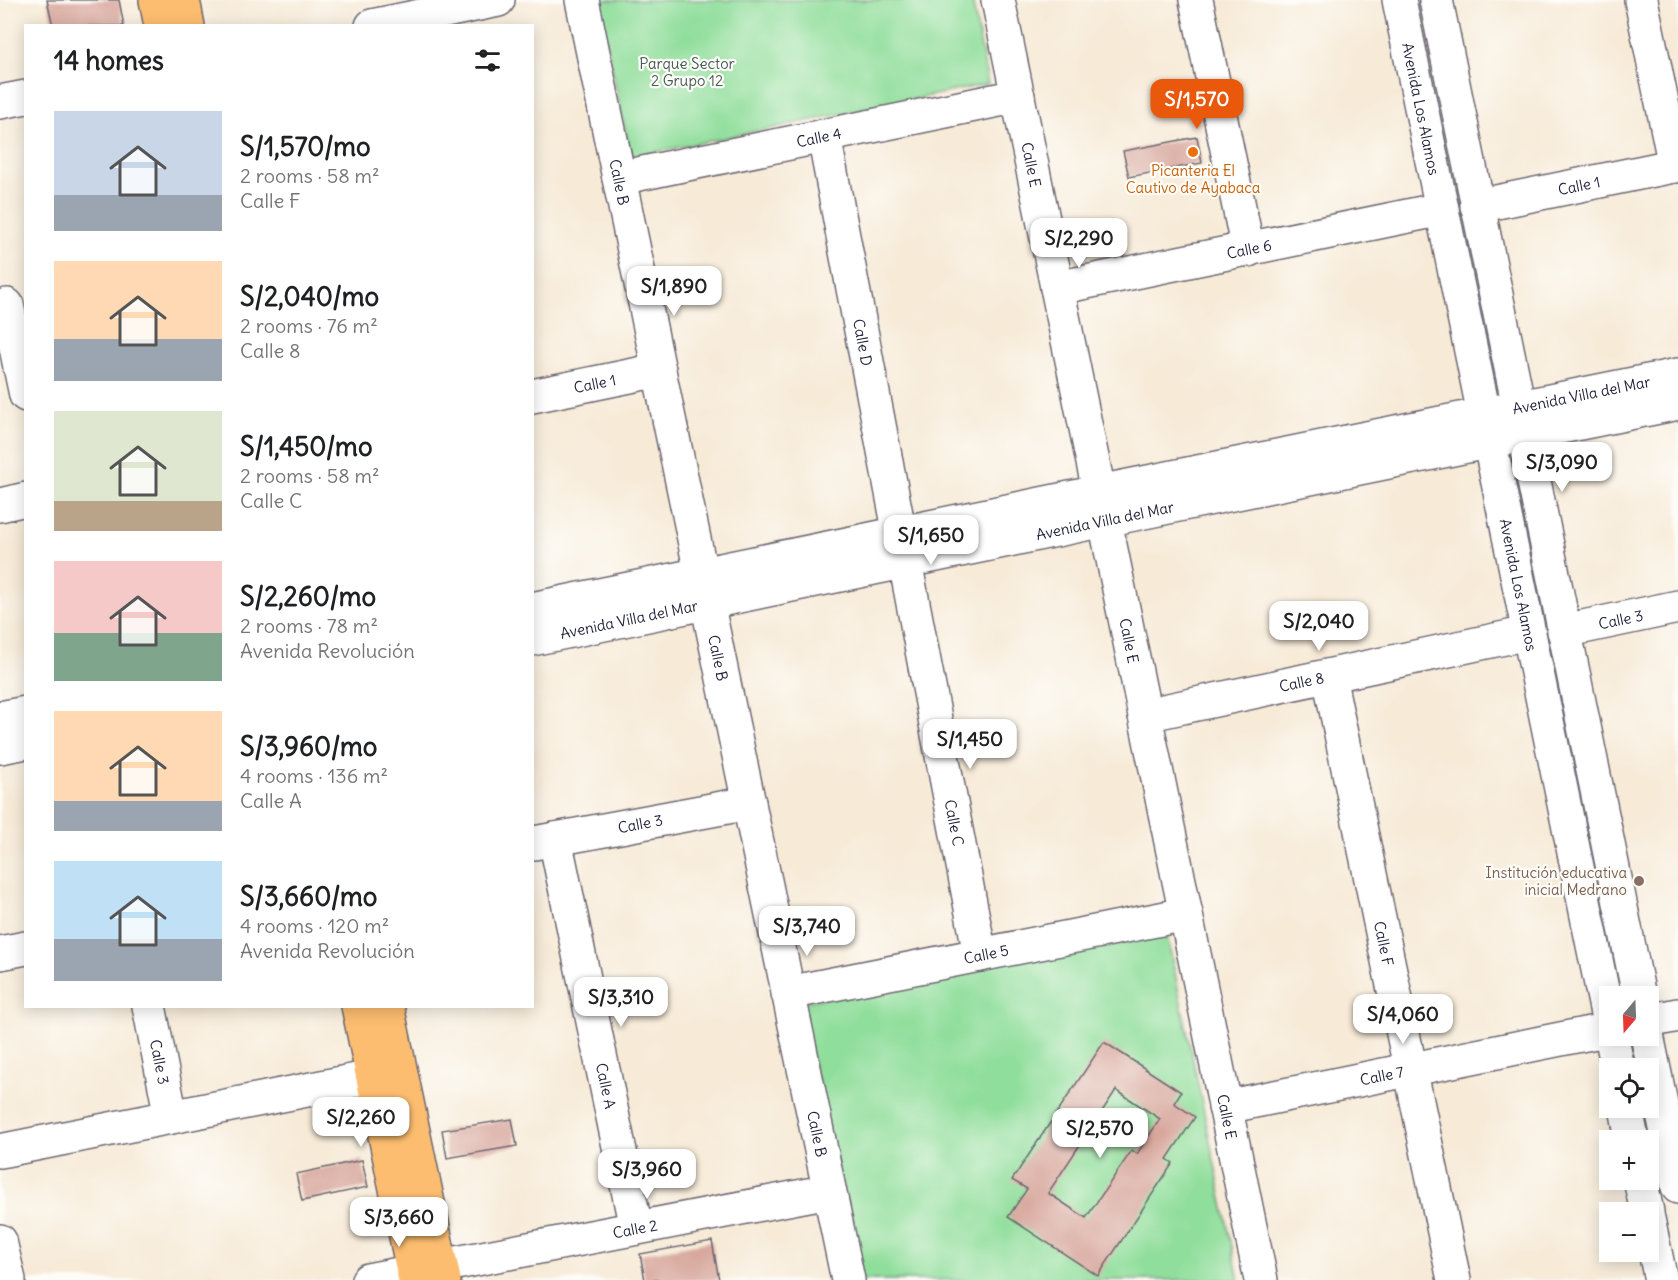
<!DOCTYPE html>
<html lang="en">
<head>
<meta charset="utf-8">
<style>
  :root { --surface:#fff; --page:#f6f6f6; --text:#202124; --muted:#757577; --accent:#ea580c }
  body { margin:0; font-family:Delius,sans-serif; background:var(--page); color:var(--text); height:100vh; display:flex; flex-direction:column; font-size:22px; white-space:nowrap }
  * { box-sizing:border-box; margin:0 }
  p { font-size:20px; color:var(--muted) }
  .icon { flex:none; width:33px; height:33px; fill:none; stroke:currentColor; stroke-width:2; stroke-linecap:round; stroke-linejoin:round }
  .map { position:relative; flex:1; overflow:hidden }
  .sheet { position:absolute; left:24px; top:24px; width:510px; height:984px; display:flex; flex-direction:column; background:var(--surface); border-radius:0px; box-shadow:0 3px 15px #0003 }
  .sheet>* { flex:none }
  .needle { width:39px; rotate:199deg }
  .controls { position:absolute; left:1599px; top:986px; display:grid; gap:12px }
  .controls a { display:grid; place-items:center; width:60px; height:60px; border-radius:0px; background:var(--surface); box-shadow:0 3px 15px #0003; font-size:30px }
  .price { position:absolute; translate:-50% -51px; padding:0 14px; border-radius:12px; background:#fff; color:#222; font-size:20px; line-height:39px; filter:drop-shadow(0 2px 3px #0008) }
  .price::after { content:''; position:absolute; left:50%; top:36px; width:18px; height:14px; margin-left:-9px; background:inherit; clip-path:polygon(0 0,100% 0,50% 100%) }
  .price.on { background:var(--accent); color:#fff }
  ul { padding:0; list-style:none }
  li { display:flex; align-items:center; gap:18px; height:150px; padding:0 30px }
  li span { display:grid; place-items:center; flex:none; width:168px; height:120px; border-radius:0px; color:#555 }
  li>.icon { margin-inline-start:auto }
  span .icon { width:72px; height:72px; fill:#fffc; stroke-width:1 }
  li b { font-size:26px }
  h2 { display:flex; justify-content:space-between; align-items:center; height:72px; padding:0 30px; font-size:26px }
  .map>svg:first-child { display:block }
  .green { fill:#90de9b; stroke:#59806b; stroke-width:1.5 }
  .building { fill:#d8a79d; fill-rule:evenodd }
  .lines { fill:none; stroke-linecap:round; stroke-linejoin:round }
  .minor-casing { stroke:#6d6872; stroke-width:36 }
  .major-casing { stroke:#6d6872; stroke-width:36 }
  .minor { stroke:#fff; stroke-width:33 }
  .major { stroke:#fcbd6f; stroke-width:33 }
  .food-dot { fill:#e8710a; stroke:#fdfcf7; stroke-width:2 }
  .education-dot { fill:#8d6e63; stroke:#fdfcf7; stroke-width:2 }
  .labels { text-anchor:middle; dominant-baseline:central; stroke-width:4.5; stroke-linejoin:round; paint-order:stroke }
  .park-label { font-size:15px; fill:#435a58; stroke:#fdfcf7 }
  .street-label { font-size:15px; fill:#22223b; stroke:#fdfcf7 }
  .food-label { font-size:15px; fill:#c56008; stroke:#fdfcf7 }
  .education-label { font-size:15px; fill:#785e54; stroke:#fdfcf7; text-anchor:end }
</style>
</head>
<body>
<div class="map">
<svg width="1678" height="1280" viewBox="0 0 1678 1280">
  <rect width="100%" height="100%" fill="#fdfcf7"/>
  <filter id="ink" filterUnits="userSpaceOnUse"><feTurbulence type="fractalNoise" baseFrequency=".0167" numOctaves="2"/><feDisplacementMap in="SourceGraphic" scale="12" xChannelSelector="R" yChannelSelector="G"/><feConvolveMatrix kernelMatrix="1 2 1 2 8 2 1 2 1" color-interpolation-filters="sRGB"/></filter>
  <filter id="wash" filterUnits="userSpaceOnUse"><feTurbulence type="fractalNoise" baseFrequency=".008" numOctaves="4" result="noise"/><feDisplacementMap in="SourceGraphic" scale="24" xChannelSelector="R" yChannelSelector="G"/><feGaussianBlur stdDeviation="1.35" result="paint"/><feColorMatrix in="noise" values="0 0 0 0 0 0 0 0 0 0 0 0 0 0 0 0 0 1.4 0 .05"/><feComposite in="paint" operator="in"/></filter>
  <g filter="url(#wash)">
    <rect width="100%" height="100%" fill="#f7ead7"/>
    <!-- green -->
    <g class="green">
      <path d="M597,0H972L988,84L631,157Z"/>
      <path d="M1165,926L1239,1280H859L800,1003Z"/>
    </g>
    <g id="blocks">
      <!-- building -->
      <g class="building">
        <path d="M47,0H119L124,26H53Z"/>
        <path d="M1197,137L1202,163L1129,177L1123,151Z"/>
        <path d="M1104,1042L1181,1092L1174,1103L1195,1117L1167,1159L1173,1163L1098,1276L1008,1217L1027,1189L1012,1180ZM1116,1090L1160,1119L1137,1154L1132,1150L1086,1218L1048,1193Z"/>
        <path d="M512,1119L517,1146L447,1158L442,1130Z"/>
        <path d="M362,1160L368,1187L302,1201L296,1174Z"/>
        <path d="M712,1241L719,1280H645L640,1254Z"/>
      </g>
    </g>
  </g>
  <g filter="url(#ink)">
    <use href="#blocks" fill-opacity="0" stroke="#6d6872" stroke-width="1.5"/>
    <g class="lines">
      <!-- minor casing -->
      <g class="minor-casing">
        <g id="minor">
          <path id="s1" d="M582,0L848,1280"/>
          <path id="s2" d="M998,0L1261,1280"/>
          <path d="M1196,0L1248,250"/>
          <path id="s3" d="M1399,0L1610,1028"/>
          <path d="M1436,0L1639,996"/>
          <path d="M1641,0L1675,166"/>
          <path d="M372,26L498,0"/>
          <path d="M0,102L26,97"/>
          <path id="s4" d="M824,136L980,955"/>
          <path id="s5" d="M619,178L1018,96"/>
          <path id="s6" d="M1477,206L1678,165"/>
          <path id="s7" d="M1057,288L1442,209"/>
          <path d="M7,305L26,395"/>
          <path id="s8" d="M532,396L659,370"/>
          <path d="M0,505L26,499"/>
          <path id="s9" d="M532,609L1099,492L1678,375"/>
          <path id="s10" d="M1564,631L1678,607"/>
          <path id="s11" d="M532,639L1105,520L1678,403"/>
          <path id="s12" d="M1329,676L1454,1280"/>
          <path id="s13" d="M1145,715L1528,633"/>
          <path d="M0,718L26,713"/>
          <path d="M0,747L26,742"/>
          <path id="s14" d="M555,839L636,1228"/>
          <path id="s15" d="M534,843L749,803"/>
          <path d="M0,953L26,948"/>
          <path id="s16" d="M788,993L1186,914"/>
          <path id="s17" d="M149,1006L171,1117"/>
          <path d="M1648,1021L1678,1015"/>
          <path d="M1611,1035L1618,1068"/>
          <path d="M1647,1035L1678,1187"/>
          <path id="s18" d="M1225,1107L1610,1029"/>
          <path d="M1626,1107L1632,1140"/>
          <path d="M0,1151L372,1077"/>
          <path d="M1640,1179L1647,1212"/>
          <path d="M1648,1219L1661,1280"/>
          <path d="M0,1241L9,1280"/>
          <path id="s19" d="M368,1280L829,1191"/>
        </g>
      </g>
      <!-- major casing -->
      <g class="major-casing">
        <g id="major">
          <path d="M156,0L161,26"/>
          <path d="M183,0L188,26"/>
          <path d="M358,1006L415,1280"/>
          <path d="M387,1006L444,1280"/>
        </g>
      </g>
      <!-- minor -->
      <use href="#minor" class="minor"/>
      <!-- major -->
      <use href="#major" class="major"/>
    </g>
  </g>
  <!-- markers -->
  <circle class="food-dot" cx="1193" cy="152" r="6"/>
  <circle class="education-dot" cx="1639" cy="881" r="6"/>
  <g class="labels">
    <!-- park labels -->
    <g class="park-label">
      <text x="687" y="63">Parque Sector<tspan x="687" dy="17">2 Grupo 12</tspan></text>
    </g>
    <!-- street labels -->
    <g class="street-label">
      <text stroke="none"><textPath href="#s3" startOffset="111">Avenida Los Alamos</textPath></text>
      <text stroke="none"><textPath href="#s5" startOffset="204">Calle 4</textPath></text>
      <text stroke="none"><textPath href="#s2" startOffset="168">Calle E</textPath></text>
      <text stroke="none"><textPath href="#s1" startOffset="186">Calle B</textPath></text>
      <text stroke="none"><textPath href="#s6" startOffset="104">Calle 1</textPath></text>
      <text stroke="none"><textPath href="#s7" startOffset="196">Calle 6</textPath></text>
      <text stroke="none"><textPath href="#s4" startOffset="210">Calle D</textPath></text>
      <text stroke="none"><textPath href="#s8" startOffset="64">Calle 1</textPath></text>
      <text stroke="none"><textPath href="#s9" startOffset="1071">Avenida Villa del Mar</textPath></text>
      <text stroke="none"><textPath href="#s11" startOffset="585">Avenida Villa del Mar</textPath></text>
      <text stroke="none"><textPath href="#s3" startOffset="597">Avenida Los Alamos</textPath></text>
      <text stroke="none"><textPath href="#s11" startOffset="99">Avenida Villa del Mar</textPath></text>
      <text stroke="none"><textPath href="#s10" startOffset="58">Calle 3</textPath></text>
      <text stroke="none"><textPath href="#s2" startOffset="654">Calle E</textPath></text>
      <text stroke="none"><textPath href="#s1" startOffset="672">Calle B</textPath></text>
      <text stroke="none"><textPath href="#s13" startOffset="160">Calle 8</textPath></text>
      <text stroke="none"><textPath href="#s4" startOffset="699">Calle C</textPath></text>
      <text stroke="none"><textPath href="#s15" startOffset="108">Calle 3</textPath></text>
      <text stroke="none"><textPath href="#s12" startOffset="273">Calle F</textPath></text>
      <text stroke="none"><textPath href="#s16" startOffset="202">Calle 5</textPath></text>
      <text stroke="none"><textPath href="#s17" startOffset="57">Calle 3</textPath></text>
      <text stroke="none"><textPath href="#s18" startOffset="160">Calle 7</textPath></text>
      <text stroke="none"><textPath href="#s14" startOffset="252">Calle A</textPath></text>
      <text stroke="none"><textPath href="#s2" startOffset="1140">Calle E</textPath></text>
      <text stroke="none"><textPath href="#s1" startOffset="1158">Calle B</textPath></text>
      <text stroke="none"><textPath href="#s19" startOffset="272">Calle 2</textPath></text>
    </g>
    <!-- food labels -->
    <g class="food-label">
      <text x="1193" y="170">Picanteria El<tspan x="1193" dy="17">Cautivo de Ayabaca</tspan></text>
    </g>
    <!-- education labels -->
    <g class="education-label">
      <text x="1627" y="872">Institución educativa<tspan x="1627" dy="17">inicial Medrano</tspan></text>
    </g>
  </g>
</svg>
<div class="controls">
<a><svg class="needle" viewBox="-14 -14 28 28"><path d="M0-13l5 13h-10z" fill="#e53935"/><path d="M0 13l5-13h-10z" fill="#757577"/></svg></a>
<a><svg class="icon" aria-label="locate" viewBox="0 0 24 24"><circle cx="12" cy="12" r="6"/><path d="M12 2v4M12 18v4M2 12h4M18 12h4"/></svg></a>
<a>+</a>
<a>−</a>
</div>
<b class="price on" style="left:1197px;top:130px">S/1,570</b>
<b class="price" style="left:1079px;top:269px">S/2,290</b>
<b class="price" style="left:674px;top:317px">S/1,890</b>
<b class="price" style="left:1562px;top:493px">S/3,090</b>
<b class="price" style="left:931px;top:566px">S/1,650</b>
<b class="price" style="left:1319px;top:652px">S/2,040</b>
<b class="price" style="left:970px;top:770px">S/1,450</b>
<b class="price" style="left:807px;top:957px">S/3,740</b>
<b class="price" style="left:621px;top:1028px">S/3,310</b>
<b class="price" style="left:1403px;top:1045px">S/4,060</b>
<b class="price" style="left:361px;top:1148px">S/2,260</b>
<b class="price" style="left:1100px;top:1159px">S/2,570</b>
<b class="price" style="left:647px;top:1200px">S/3,960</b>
<b class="price" style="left:399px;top:1248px">S/3,660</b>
<section class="sheet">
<h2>14 homes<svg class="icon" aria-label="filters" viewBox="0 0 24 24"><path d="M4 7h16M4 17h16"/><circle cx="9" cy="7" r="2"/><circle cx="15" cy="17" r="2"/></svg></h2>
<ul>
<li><span style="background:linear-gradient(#c9d6e8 70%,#9aa5b1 0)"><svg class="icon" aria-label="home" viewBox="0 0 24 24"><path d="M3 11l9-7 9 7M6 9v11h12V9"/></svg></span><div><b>S/1,570/mo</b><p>2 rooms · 58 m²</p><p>Calle F</p></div></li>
<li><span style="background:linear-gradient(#ffd9b3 65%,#9aa5b1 0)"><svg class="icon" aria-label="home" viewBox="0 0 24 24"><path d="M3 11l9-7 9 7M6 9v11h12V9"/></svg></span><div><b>S/2,040/mo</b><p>2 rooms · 76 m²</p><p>Calle 8</p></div></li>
<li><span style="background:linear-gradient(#dfe7d0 75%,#b9a48a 0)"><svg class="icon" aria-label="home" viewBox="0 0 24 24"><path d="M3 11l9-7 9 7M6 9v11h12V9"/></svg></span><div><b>S/1,450/mo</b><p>2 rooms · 58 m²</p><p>Calle C</p></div></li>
<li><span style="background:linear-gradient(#f6c9c9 60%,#7fa58c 0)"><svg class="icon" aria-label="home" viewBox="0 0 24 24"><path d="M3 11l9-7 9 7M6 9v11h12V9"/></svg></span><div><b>S/2,260/mo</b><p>2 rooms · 78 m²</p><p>Avenida Revolución</p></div></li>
<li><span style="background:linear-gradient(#ffd9b3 75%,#9aa5b1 0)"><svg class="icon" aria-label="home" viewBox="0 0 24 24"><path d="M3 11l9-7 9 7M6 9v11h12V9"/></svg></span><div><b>S/3,960/mo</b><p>4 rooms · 136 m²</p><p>Calle A</p></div></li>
<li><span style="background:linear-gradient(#bfe0f5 65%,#9aa5b1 0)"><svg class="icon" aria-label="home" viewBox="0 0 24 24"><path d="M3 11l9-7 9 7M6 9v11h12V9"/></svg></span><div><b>S/3,660/mo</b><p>4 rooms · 120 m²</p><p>Avenida Revolución</p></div></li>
</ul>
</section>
</div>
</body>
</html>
